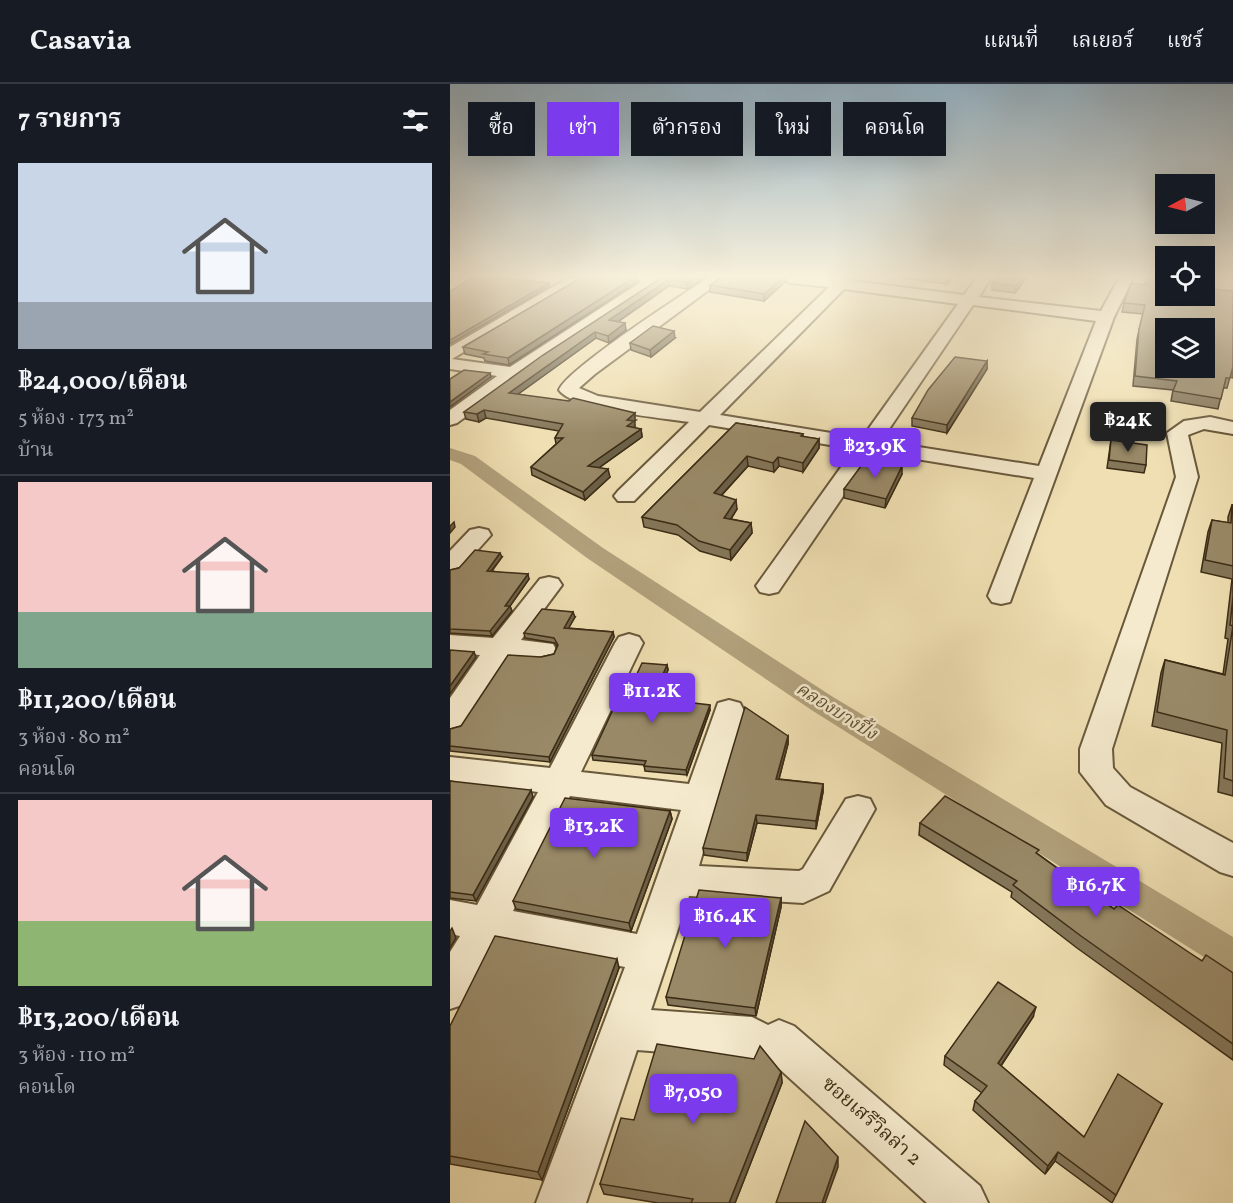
<!DOCTYPE html>
<html lang="th">
<head>
<meta charset="utf-8">
<style>
  :root { --surface:#171b24; --page:#20242c; --text:#f1f3f6; --muted:#9ea1a6; --line:#363941; --accent:#7c3aed }
  body { margin:0; font-family:Vollkorn,"Noto Serif Thai",serif; background:var(--page); color:var(--text); height:100vh; display:flex; flex-direction:column; font-size:22px; white-space:nowrap }
  * { box-sizing:border-box; margin:0 }
  p { font-size:20px; color:var(--muted) }
  .icon { flex:none; width:33px; height:33px; fill:none; stroke:currentColor; stroke-width:2; stroke-linecap:round; stroke-linejoin:round }
  .map { position:relative; flex:1; overflow:hidden }
  .drawer { display:flex; flex-direction:column; background:var(--surface); width:450px }
  .drawer>* { flex:none }
  .guide { position:absolute; left:18px; top:18px; width:570px; height:54px; display:flex; gap:12px }
  .needle { width:39px; rotate:263deg }
  .fabs { position:absolute; left:705px; top:90px; display:grid; gap:12px }
  .fabs a { display:grid; place-items:center; width:60px; height:60px; border-radius:0px; background:var(--surface); box-shadow:0 6px 24px #0002; font-size:30px }
  .price { position:absolute; translate:-50% -51px; padding:0 14px; border-radius:6px; background:var(--accent); color:#fff; font-size:20px; line-height:39px; filter:drop-shadow(0 2px 3px #0008) }
  .price::after { content:''; position:absolute; left:50%; top:36px; width:18px; height:14px; margin-left:-9px; background:inherit; clip-path:polygon(0 0,100% 0,50% 100%) }
  .price.active { background:#222; color:#fff }
  ul { padding:0; list-style:none }
  li { display:grid; align-content:center; gap:12px; height:318px; padding:0 18px }
  li+li { border-top:2px solid var(--line) }
  li span { display:grid; place-items:center; height:186px; border-radius:0px; color:#555 }
  li>.icon { margin-inline-start:auto }
  span .icon { width:108px; height:108px; fill:#fffc; stroke-width:1 }
  li b { font-size:26px }
  h2 { display:flex; justify-content:space-between; align-items:center; height:72px; padding:0 18px; font-size:26px }
  .tag { padding:0 21px; border-radius:0px; background:var(--surface); box-shadow:0 6px 24px #0002; font-size:21px; line-height:54px }
  .tag.active { background:var(--accent); color:#fff }
  header { display:flex; align-items:center; gap:36px; box-sizing:border-box; height:84px; padding:0 30px; background:var(--surface); border-bottom:2px solid var(--line) }
  header strong { font-size:28px }
  nav { display:flex; gap:33px; margin-inline-start:auto; font-size:21px }
  main { display:flex; flex:1; min-height:0 }
  .map>svg:first-child { display:block }
  .lines { fill:none; stroke-linecap:round; stroke-linejoin:round }
  .canal { fill:#b2a27d; fill-rule:evenodd }
  .street-casing { stroke:#69593c; stroke-width:4 }
  .street { fill:#f5eacd; fill-rule:evenodd }
  .wall { fill:#847659; stroke:#3c2c15; stroke-width:1.5 }
  .shaded-wall { fill:#6b6048; stroke:#3c2c15; stroke-width:1.5 }
  .building { fill:#998967; stroke:#3c2c15; stroke-width:1.5; fill-rule:evenodd }
  .labels { text-anchor:middle; dominant-baseline:central; stroke-width:5; stroke-linejoin:round; paint-order:stroke }
  .water-label { font-size:18px; font-style:italic; fill:#5f4f34; stroke:#f5eacd }
  .near-street-label { font-size:20px; fill:#3c2c15; stroke:#f5eacd }
</style>
</head>
<body>
<header>
<strong>Casavia</strong>
<nav><a>แผนที่</a><a>เลเยอร์</a><a>แชร์</a></nav>
</header>
<main>
<section class="drawer">
<h2>7 รายการ<svg class="icon" aria-label="filters" viewBox="0 0 24 24"><path d="M4 7h16M4 17h16"/><circle cx="9" cy="7" r="2"/><circle cx="15" cy="17" r="2"/></svg></h2>
<ul>
<li><span style="background:linear-gradient(#c9d6e8 75%,#9aa5b1 0)"><svg class="icon" aria-label="home" viewBox="0 0 24 24"><path d="M3 11l9-7 9 7M6 9v11h12V9"/></svg></span><div><b>฿24,000/เดือน</b><p>5 ห้อง · 173 m²</p><p>บ้าน</p></div></li>
<li><span style="background:linear-gradient(#f6c9c9 70%,#7fa58c 0)"><svg class="icon" aria-label="home" viewBox="0 0 24 24"><path d="M3 11l9-7 9 7M6 9v11h12V9"/></svg></span><div><b>฿11,200/เดือน</b><p>3 ห้อง · 80 m²</p><p>คอนโด</p></div></li>
<li><span style="background:linear-gradient(#f6c9c9 65%,#8fb573 0)"><svg class="icon" aria-label="home" viewBox="0 0 24 24"><path d="M3 11l9-7 9 7M6 9v11h12V9"/></svg></span><div><b>฿13,200/เดือน</b><p>3 ห้อง · 110 m²</p><p>คอนโด</p></div></li>
</ul>
</section>
<div class="map">
<svg width="783" height="1119" viewBox="0 0 783 1119">
  <rect width="100%" height="100%" fill="#efdfb2"/>
  <filter id="stains"><feTurbulence type="fractalNoise" baseFrequency=".00333" numOctaves="4"/><feColorMatrix values="0 0 0 0 .2 0 0 0 0 .09 0 0 0 0 .02 0 0 0 .5 -.17"/></filter>
  <radialGradient id="worn" r=".72"><stop offset=".6" stop-color="#630" stop-opacity="0"/><stop offset="1" stop-color="#630" stop-opacity=".3"/></radialGradient>
  <g class="lines">
    <!-- canal -->
    <path class="canal" d="M0,364L25,372L153,464L383,613L783,853V888L770,883L363,627L137,474L11,380L0,376Z"/>
    <!-- street casing -->
    <g class="street-casing">
      <g id="street">
        <path d="M7,194H25L0,210V198Z"/>
        <path d="M118,194H136L2,275L60,283L191,198L185,194H211L213,196L93,276L7,339L0,341V326L47,292L0,285V263Z"/>
        <path d="M258,194H275L145,290L129,304L148,312L250,328L379,203L340,199L333,194H404L402,197L514,211L527,194H541L529,213L651,227L669,194H683L664,233L560,518L551,520L542,518L538,512L584,394L423,368L328,508L319,510L310,508L306,502L404,365L259,341L184,417H168L164,412L168,407L239,338C213,334 123,326 109,306C117,285 232,211 258,194ZM394,205L508,220L412,354L270,331ZM523,221L646,237L589,382L431,357Z"/>
        <path d="M760,333L783,338V350L754,345L738,351L748,393L662,665L663,684L680,703L783,759V792L770,788L656,721L630,688V665L726,393L717,349L734,337Z"/>
        <path d="M29,444L38,446L41,451L9,487L0,490V467L20,446Z"/>
        <path d="M99,493L108,495L112,501L71,556L103,560L107,567L103,574L93,576L58,574L11,646L0,649V614L30,571L0,569V551L43,554L90,495Z"/>
        <path d="M179,550L189,553L193,559L131,688L239,700L268,619L279,616L290,619L294,627L249,782L349,787L353,785L396,715L408,712L420,715L425,725L379,807L353,819L239,812L201,926L302,933L318,941L329,936L344,942L530,1102L538,1119H477L313,970L302,975L187,966L136,1119H86L175,883L47,859L15,920L0,925V868L10,852L0,850V816L27,821L88,708L0,697V673L100,684L165,559L169,553ZM120,712L231,726L187,850L63,827Z"/>
      </g>
    </g>
    <!-- street -->
    <use href="#street" class="street"/>
  </g>
  <!-- wall -->
  <g class="wall">
    <path d="M131,194H186L187,198L59,281L35,277L34,274L15,270L13,263Z"/>
    <path d="M211,194H255L238,205L219,202L168,238L176,246L159,259L146,254L68,310L186,336L184,337L185,344L191,345L192,353L149,384L160,393L135,416L82,391L81,383L106,360L105,354L109,347L36,334L29,338L16,335L14,328Z"/>
    <path d="M271,194H335V198L314,217L260,208V201Z"/>
    <path d="M452,194H502L497,200Z"/>
    <path d="M576,194L565,209L542,206V199Z"/>
    <path d="M783,207V294L780,293L777,304H773L768,325L721,317L723,306L683,302L687,255L693,230L672,228L674,219L716,212Z"/>
    <path d="M225,254L201,273L181,266L180,259Z"/>
    <path d="M537,277V285L497,349L462,342V334Z"/>
    <path d="M286,339L353,350V353L369,355V364L353,388L329,382L324,388L298,382L272,411L287,425L281,435L301,439L302,449L281,476L250,467L228,451L194,443L192,433Z"/>
    <path d="M661,356L696,381L694,389L657,384Z"/>
    <path d="M417,382L452,390L435,424L394,414V405Z"/>
    <path d="M782,421H783V712L768,708L772,659L702,642L711,589L715,576L773,590L778,555L775,554L782,495L751,488L758,448L762,436L778,439V433Z"/>
    <path d="M52,473L42,487L79,495L60,522L62,527L42,552L0,549V486Z"/>
    <path d="M125,533L118,544L163,548L164,553L100,678L0,667V645L11,642L91,573L104,570L107,562L105,559L75,554L74,549Z"/>
    <path d="M217,581L218,586L214,595L218,596V601L212,615L260,626L237,691L195,687L194,681L143,676L142,671L186,592Z"/>
    <path d="M338,652V660L329,695L373,700V708L366,745L307,739L297,777L254,771L253,764Z"/>
    <path d="M0,697L83,713L26,817L0,814Z"/>
    <path d="M220,727L222,735L181,847L66,825L63,817Z"/>
    <path d="M470,739L588,770L664,825L752,877L783,889V976L627,864L561,813L562,808L469,751Z"/>
    <path d="M331,814V823L306,932L218,921L216,913Z"/>
    <path d="M169,884L92,1096L0,1080V942Z"/>
    <path d="M583,933L551,982L634,1053L712,1020L662,1119L605,1077L595,1090L523,1026L525,1017L532,1009L494,981L495,972Z"/>
    <path d="M304,975L331,988L332,999L285,1119H208L154,1110L150,1100L184,1036Z"/>
  </g>
  <!-- shaded-wall -->
  <g class="shaded-wall">
    <path d="M183,194H186L187,198L59,281L58,274Z"/>
    <path d="M245,194H255L238,205L237,198Z"/>
    <path d="M333,194H335V198L314,217V210Z"/>
    <path d="M498,194H502L497,200Z"/>
    <path d="M572,194H576L565,209L566,202Z"/>
    <path d="M218,196L219,202L160,243L159,236Z"/>
    <path d="M99,199L100,202L0,260V256Z"/>
    <path d="M175,239L176,246L159,259L158,252Z"/>
    <path d="M224,247L225,254L201,273L200,266Z"/>
    <path d="M145,248L146,254L60,316L59,309Z"/>
    <path d="M537,277V285L497,349V341Z"/>
    <path d="M40,289L41,293L0,323V318Z"/>
    <path d="M34,326L36,334L29,338L27,330Z"/>
    <path d="M185,329V344L178,349L177,336Z"/>
    <path d="M191,345L192,353L140,390L138,382Z"/>
    <path d="M369,355V364L353,388V379Z"/>
    <path d="M297,372L298,382L265,418L264,409Z"/>
    <path d="M328,373L329,382L324,388L323,379Z"/>
    <path d="M452,382V390L435,424L436,415Z"/>
    <path d="M158,385L160,393L135,416L133,408Z"/>
    <path d="M286,416L287,425L275,444L274,434Z"/>
    <path d="M4,438L5,443L0,449V442Z"/>
    <path d="M301,439L302,449L281,476L280,466Z"/>
    <path d="M50,469L52,473L38,491L37,487Z"/>
    <path d="M78,490L79,495L60,522L62,527L42,552L40,547L55,522Z"/>
    <path d="M123,528L125,533L116,549L114,544Z"/>
    <path d="M163,548L164,553L100,678L99,673Z"/>
    <path d="M24,568L26,573L0,610V602Z"/>
    <path d="M217,581L218,586L212,600L211,595Z"/>
    <path d="M218,596V601L210,620L209,615Z"/>
    <path d="M260,621V626L237,691L236,686Z"/>
    <path d="M338,652V660L327,702L326,695Z"/>
    <path d="M373,700V708L366,745V737Z"/>
    <path d="M81,706L83,713L26,817L23,811Z"/>
    <path d="M220,727L222,735L181,847L179,839Z"/>
    <path d="M306,731L307,739L297,777V769Z"/>
    <path d="M331,814V823L306,932L305,924Z"/>
    <path d="M2,844L6,854L0,864V847Z"/>
    <path d="M167,875L169,884L92,1096L88,1088Z"/>
    <path d="M586,923L583,933L546,989L548,979Z"/>
    <path d="M331,988L332,999L285,1119H279Z"/>
    <path d="M608,1068L605,1077L595,1090L598,1082Z"/>
    <path d="M388,1073V1083L375,1119H372Z"/>
  </g>
  <!-- building -->
  <g class="building">
    <path d="M23,194H52L99,199L0,256V207Z"/>
    <path d="M131,194H183L58,274L33,270L38,268L13,263Z"/>
    <path d="M211,194H245L237,198L218,196L159,236L175,239L158,252L145,248L59,309L119,317L123,314L185,329L177,336L184,337L177,342L191,345L138,382L158,385L133,408L81,383L113,354H105L113,340L34,326L27,330L14,328L93,271Z"/>
    <path d="M271,194H333L314,210L260,201Z"/>
    <path d="M547,194H572L566,202L542,199Z"/>
    <path d="M697,194L716,196V212H754V204L783,207V283L780,294H776L771,315L723,307L727,297L685,292L689,245L695,221L674,219L681,199L695,201ZM716,244H754V284H716Z"/>
    <path d="M203,242L224,247L200,266L180,259Z"/>
    <path d="M505,273L537,277L497,341L462,334L478,306Z"/>
    <path d="M14,286L40,289L0,318V295Z"/>
    <path d="M286,339L353,350L351,352L369,355L353,379L328,373L323,379L297,372L264,409L286,416L274,434L301,439L280,466L249,457L227,441L192,433Z"/>
    <path d="M661,356L697,361L696,381L659,376Z"/>
    <path d="M422,377L452,382L436,415L394,405L411,382H417Z"/>
    <path d="M782,421H783V482L755,476L762,436L781,439Z"/>
    <path d="M25,466L50,469L37,487L78,490L55,522H60L40,547L0,545V486L9,484Z"/>
    <path d="M783,513V697L774,694L777,646L707,628L715,576L775,591L783,542L780,541Z"/>
    <path d="M92,525L123,528L114,544L163,548L99,673L0,662V645L11,642L58,571L91,573L104,570L108,561L104,554L74,549Z"/>
    <path d="M0,566L24,568L0,602Z"/>
    <path d="M192,579L217,581L211,595L218,596L209,615L260,621L236,686L194,682L196,677L142,671L179,591L186,592Z"/>
    <path d="M295,623L338,652L326,695L373,700L366,737L306,731L297,769L253,764Z"/>
    <path d="M0,697L81,706L23,811L0,808Z"/>
    <path d="M495,712L589,766L586,769L664,825L668,821L752,877L756,871L783,889V960L631,852L563,801L567,797L470,739Z"/>
    <path d="M115,714L220,727L179,839L63,817Z"/>
    <path d="M249,806L331,814L305,924L216,913Z"/>
    <path d="M45,852L167,875L88,1088L0,1072V942Z"/>
    <path d="M548,898L586,923L548,979L634,1053L668,990L712,1020L666,1111L608,1068L598,1082L525,1017L537,1002L495,972Z"/>
    <path d="M207,960L304,975L310,962L331,988L279,1119H241L243,1115L150,1100L171,1034L184,1036Z"/>
    <path d="M355,1037L388,1073L372,1119H326Z"/>
  </g>
  <!-- sky -->
  <linearGradient id="sky" x2="0" y2="1"><stop stop-color="#92adbd"/><stop offset="0.55" stop-color="#f8f1dc"/><stop offset="1" stop-color="#f8f1dc" stop-opacity="0"/></linearGradient>
  <rect width="783" height="350" fill="url(#sky)"/>
  <g class="labels">
    <!-- water labels -->
    <g class="water-label">
      <text transform="translate(386 628) rotate(32)">คลองบางปิ้ง</text>
    </g>
    <!-- near-street labels -->
    <g class="near-street-label">
      <text transform="translate(421 1038) rotate(41)">ซอยเสรีวิลล่า 2</text>
    </g>
  </g>
  <rect width="100%" height="100%" filter="url(#stains)"/>
  <rect width="100%" height="100%" fill="url(#worn)"/>
</svg>
<div class="fabs">
<a><svg class="needle" viewBox="-14 -14 28 28"><path d="M0-13l5 13h-10z" fill="#e53935"/><path d="M0 13l5-13h-10z" fill="#9ea1a6"/></svg></a>
<a><svg class="icon" aria-label="locate" viewBox="0 0 24 24"><circle cx="12" cy="12" r="6"/><path d="M12 2v4M12 18v4M2 12h4M18 12h4"/></svg></a>
<a><svg class="icon" aria-label="layers" viewBox="0 0 24 24"><path d="M12 4l9 5-9 5-9-5zM3 14l9 5 9-5"/></svg></a>
</div>
<b class="price active" style="left:678px;top:369px">฿24K</b>
<b class="price" style="left:425px;top:395px">฿23.9K</b>
<b class="price" style="left:202px;top:640px">฿11.2K</b>
<b class="price" style="left:144px;top:775px">฿13.2K</b>
<b class="price" style="left:646px;top:834px">฿16.7K</b>
<b class="price" style="left:275px;top:865px">฿16.4K</b>
<b class="price" style="left:243px;top:1041px">฿7,050</b>
<div class="guide">
<a class="tag">ซื้อ</a>
<a class="tag active">เช่า</a>
<a class="tag">ตัวกรอง</a>
<a class="tag">ใหม่</a>
<a class="tag">คอนโด</a>
</div>
</div>
</main>
</body>
</html>
